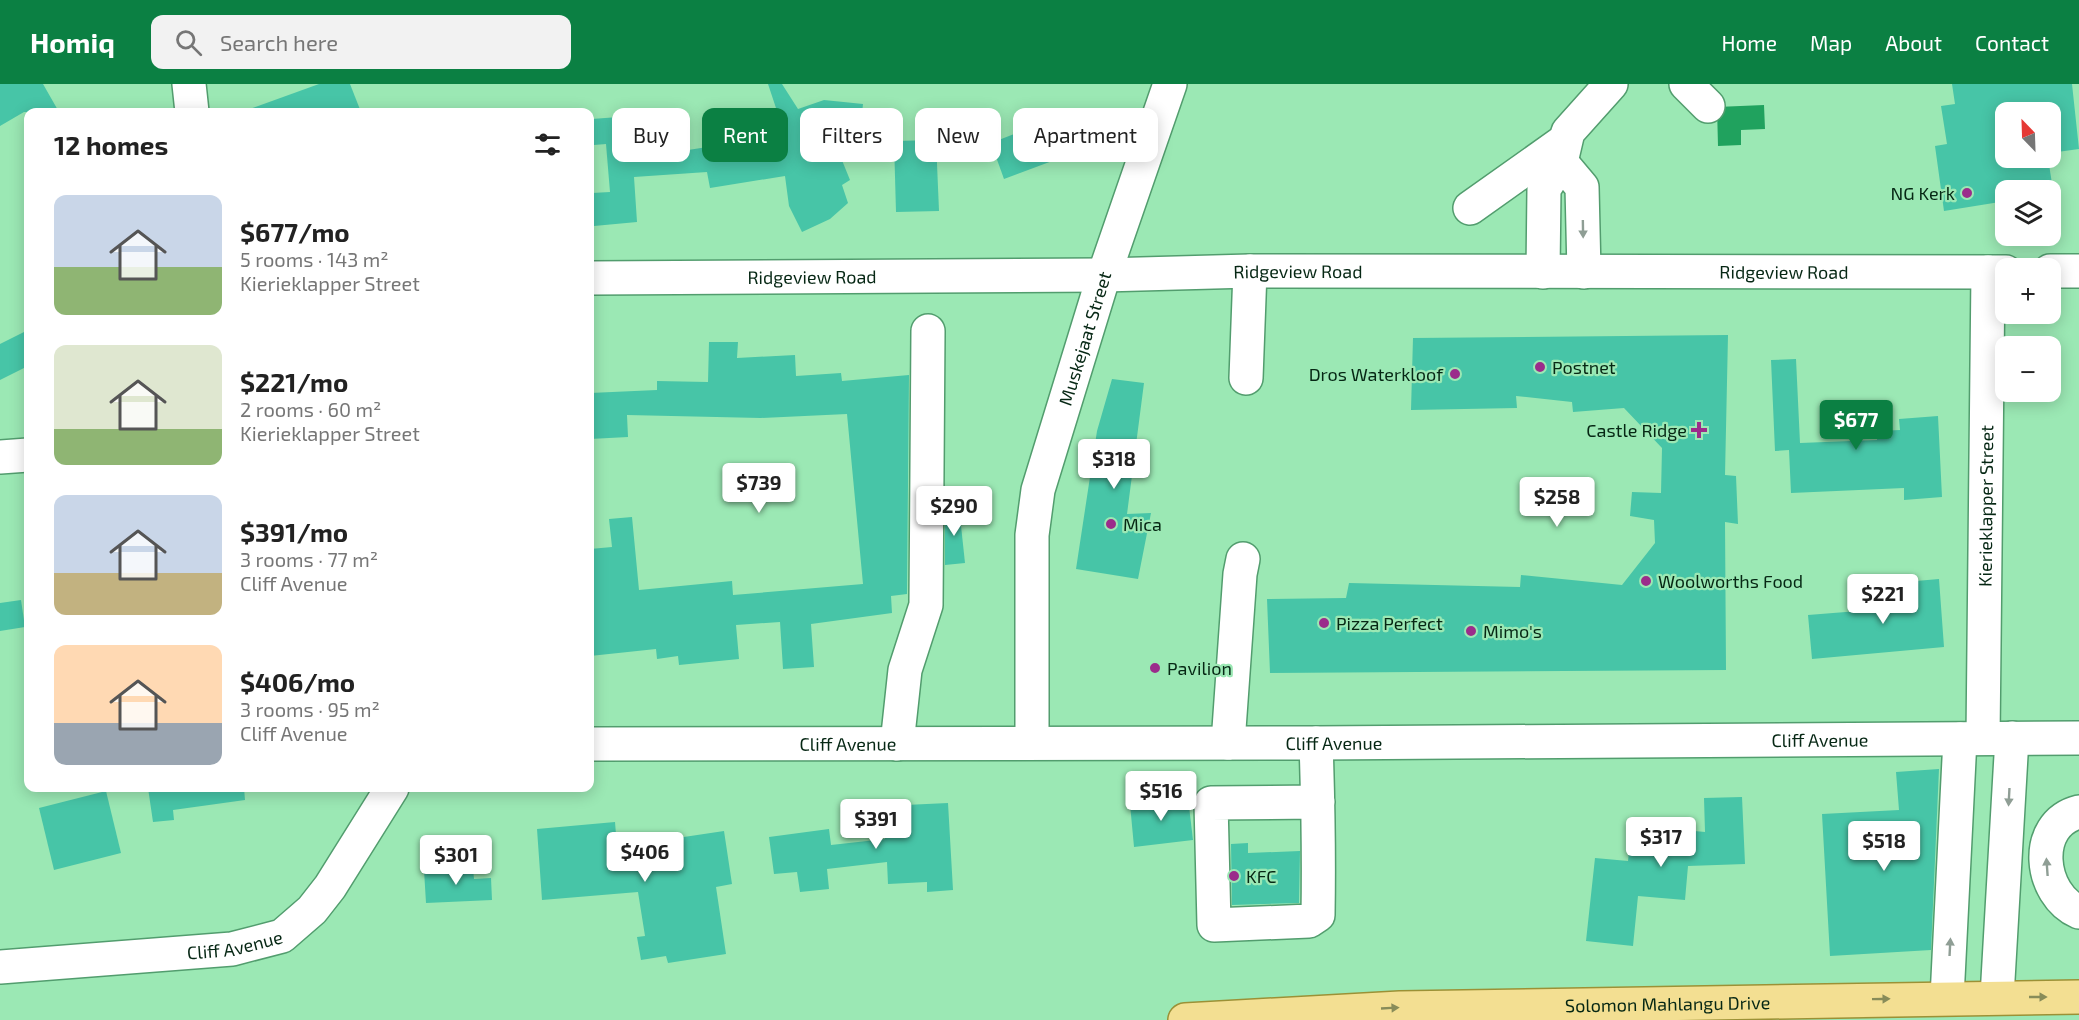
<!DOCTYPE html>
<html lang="en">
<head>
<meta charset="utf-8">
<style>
  :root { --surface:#fff; --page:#f2f2f2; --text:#222; --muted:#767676; --accent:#0b8043 }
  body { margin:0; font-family:"Exo 2",sans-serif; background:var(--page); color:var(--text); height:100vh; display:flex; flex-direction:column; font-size:22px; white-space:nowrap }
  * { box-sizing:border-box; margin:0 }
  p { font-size:20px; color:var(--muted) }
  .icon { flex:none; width:33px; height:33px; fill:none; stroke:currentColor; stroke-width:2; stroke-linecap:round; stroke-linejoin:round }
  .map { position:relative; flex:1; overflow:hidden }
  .drawer { position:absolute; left:24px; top:24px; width:570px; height:684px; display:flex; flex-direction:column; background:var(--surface); border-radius:12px; box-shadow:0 3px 15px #0003 }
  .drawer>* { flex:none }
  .guide { position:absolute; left:612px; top:24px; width:570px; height:54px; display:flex; gap:12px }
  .needle { width:39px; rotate:337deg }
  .buttons { position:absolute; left:1995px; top:18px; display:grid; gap:12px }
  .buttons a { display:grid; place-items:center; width:66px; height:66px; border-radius:12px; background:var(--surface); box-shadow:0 3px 15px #0003; font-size:30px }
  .price { position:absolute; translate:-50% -51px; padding:0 14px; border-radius:6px; background:#fff; color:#222; font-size:20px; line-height:39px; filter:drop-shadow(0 2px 3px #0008) }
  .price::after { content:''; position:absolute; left:50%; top:36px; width:18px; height:14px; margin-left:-9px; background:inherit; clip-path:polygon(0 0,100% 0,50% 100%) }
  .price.active { background:var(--accent); color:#fff }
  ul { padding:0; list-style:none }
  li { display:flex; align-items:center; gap:18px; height:150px; padding:0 30px }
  li span { display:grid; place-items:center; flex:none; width:168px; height:120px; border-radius:12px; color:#555 }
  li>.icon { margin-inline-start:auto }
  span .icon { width:72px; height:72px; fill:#fffc; stroke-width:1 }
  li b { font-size:26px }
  h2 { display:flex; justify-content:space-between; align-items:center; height:72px; padding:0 30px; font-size:26px }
  .pill { padding:0 21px; border-radius:12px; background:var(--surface); box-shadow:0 3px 15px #0003; font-size:21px; line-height:54px }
  .pill.active { background:var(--accent); color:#fff }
  header { display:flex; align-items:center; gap:36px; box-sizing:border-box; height:84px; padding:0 30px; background:var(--accent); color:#fff }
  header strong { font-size:28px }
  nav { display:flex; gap:33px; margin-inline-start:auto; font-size:21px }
  .search { width:420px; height:54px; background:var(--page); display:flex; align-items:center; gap:15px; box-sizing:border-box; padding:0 21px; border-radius:12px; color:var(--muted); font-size:22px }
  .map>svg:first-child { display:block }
  .water { fill:#20a25e }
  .building { fill:#47c5a7 }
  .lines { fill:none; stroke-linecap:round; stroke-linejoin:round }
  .minor-casing { stroke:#529d6e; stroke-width:36 }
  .major-casing { stroke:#9b9136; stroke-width:36 }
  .minor { stroke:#fff; stroke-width:33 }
  .major { stroke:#f3df92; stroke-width:33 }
  .oneway { fill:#8f9e95 }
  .oneway2 { fill:#888c59 }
  .poi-dot { fill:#9b2c8b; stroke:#9be8b4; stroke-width:2 }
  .labels { text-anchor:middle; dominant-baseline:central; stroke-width:4.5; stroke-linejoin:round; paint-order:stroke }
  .poi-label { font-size:18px; fill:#062714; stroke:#9be8b4; text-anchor:start }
  .street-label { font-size:18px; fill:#062714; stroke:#9be8b4 }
</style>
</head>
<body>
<header>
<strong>Homiq</strong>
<div class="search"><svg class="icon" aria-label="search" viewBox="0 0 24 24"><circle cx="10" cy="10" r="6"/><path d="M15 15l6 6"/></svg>Search here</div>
<nav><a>Home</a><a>Map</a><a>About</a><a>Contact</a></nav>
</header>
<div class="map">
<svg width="2079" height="936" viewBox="0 0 2079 936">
  <rect width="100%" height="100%" fill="#9be8b4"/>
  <!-- water -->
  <path class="water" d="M1764,21L1765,45L1741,46V61L1718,62L1717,23Z"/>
  <!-- building -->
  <g class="building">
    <path d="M0,0H43L59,28H24L0,42Z"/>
    <path d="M319,0H350L361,28H248L247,26Z"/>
    <path d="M768,0H782L798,25L824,16L863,20L860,48L837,64L850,96L842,101L848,119L830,135L802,148L789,122L785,92L710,104L707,88L634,93L637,138L594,142L592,109L610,108L606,60L594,61L592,35L645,31L646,56L687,53L688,66L785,51Z"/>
    <path d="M1952,0H2072L2079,65L2050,69V28H2006V74H2048L2053,106H2006V117L1944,127L1935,62L1947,60L1941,22L1955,20Z"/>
    <path d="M1074,27L1087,64L1004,95L991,59Z"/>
    <path d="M936,56L939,127L896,128L894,57Z"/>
    <path d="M28,246V282L0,296V260Z"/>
    <path d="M1728,251L1725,391L1736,392L1738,440L1725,438L1726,586L1270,589L1267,515L1346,514L1349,499L1520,503L1521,491L1622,501L1655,459L1654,436L1630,432L1632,408L1661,409L1662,364L1624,324L1573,328L1572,318L1516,312L1517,324L1411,326L1413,254Z"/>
    <path d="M709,258H738L737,274L795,271L796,292L841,289L842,297L909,291L907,510L891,512L892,529L811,540L814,583L783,585L780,538L736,541L739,575L679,581L678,572L657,575L656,565L590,572V465L612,463L609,435L632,433L639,506L732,497L733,511L863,500L847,330L761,334L627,331L628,353L590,355V309L657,306V297L708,298Z"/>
    <path d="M1796,275L1800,359L1877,356V347L1900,346L1899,335L1938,332L1942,413L1904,416V404L1791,409L1789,366L1775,367L1771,276Z"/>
    <path d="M1112,295L1144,299L1127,430L1151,429L1138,495L1076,485L1097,347Z"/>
    <path d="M959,423L965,479L945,481V424Z"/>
    <path d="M1939,495L1944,563L1812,575L1808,531L1896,524L1893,499Z"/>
    <path d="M21,516L25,543L0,547V519Z"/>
    <path d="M1939,685L1931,866L1830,872L1822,730L1899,726L1896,688Z"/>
    <path d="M148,704H244L245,716L173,726L174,736L153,738Z"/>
    <path d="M106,707L121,769L54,786L39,724Z"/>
    <path d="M1742,713L1745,780L1688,782L1685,816L1638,812L1633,862L1586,857L1595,774L1628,777L1632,741L1705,748L1704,714Z"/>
    <path d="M1188,714L1193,756L1134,763L1130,720Z"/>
    <path d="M948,719L953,806L927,808V798L888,800L887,778L827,785L829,805L800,808L797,788L774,790L769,753L829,745L831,761L885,755L884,722Z"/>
    <path d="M615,738L617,763L724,747L732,800L716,803L726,870L668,879L666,872L641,876L637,853L645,852L638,808L542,816L537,745Z"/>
    <path d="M1248,759V769L1300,767L1299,819L1232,821L1231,760Z"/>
    <path d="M473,784L474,795L491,794L492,816L426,819L424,786Z"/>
  </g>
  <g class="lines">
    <!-- minor casing -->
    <g class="minor-casing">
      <g id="minor">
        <path d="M189,0L192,28"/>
        <path d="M1686,0L1708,22"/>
        <path d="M1561,78L1582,103L1584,188"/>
        <path d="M1470,124L1563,58"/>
        <path d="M2050,187H2079"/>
        <path d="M1543,188L1544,105L1561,78L1568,48L1611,0"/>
        <path id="s1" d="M590,194L1104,191L1250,187L2006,188"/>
        <path d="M1246,294L1250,187"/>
        <path d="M0,373L28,371"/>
        <path id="s2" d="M1983,654L1988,188"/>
        <path id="s3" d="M1032,658V451L1038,406L1104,191L1170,0"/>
        <path d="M1228,659L1240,490L1243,475"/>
        <path d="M1316,659C1318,717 1319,774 1318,831L1309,837L1214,841L1211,719L1318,718"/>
        <path id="s4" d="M590,660L1316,659L2079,654"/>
        <path d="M897,660L905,586L926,521L928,247"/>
        <path d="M2079,728C2031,740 2039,811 2079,828"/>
        <path id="s5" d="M0,883L232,865L282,852L312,826L330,803L392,704"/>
        <path d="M1997,913L2012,654"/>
        <path d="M1947,914L1960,655"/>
      </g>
    </g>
    <!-- major casing -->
    <g class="major-casing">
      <g id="major">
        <path id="s6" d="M1185,936L1400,924L2079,913"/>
      </g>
    </g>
    <!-- minor -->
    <use href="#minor" class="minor"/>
    <!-- major -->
    <use href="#major" class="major"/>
  </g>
  <!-- one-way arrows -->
  <defs><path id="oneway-solid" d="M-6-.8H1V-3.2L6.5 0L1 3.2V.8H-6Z" transform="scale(1.5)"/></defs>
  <g class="oneway">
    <use href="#oneway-solid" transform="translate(1583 145) rotate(89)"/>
    <use href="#oneway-solid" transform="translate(2009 713) rotate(93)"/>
    <use href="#oneway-solid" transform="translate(2047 783) rotate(-94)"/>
    <use href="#oneway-solid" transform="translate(1950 863) rotate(-87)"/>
  </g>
  <g class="oneway2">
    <use href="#oneway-solid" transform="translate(2038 913)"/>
    <use href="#oneway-solid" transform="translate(1881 915) rotate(-1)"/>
    <use href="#oneway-solid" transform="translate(1390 924) rotate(-3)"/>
  </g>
  <!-- markers -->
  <g class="poi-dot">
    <circle cx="1967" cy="109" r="6"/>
    <circle cx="1540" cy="283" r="6"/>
    <circle cx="1455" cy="290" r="6"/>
    <path d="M1696 337h6v6h6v6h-6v6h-6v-6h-6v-6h6z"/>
    <circle cx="1111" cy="440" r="6"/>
    <circle cx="1646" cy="497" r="6"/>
    <circle cx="1324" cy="539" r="6"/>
    <circle cx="1471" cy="547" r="6"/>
    <circle cx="1155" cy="584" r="6"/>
    <circle cx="1234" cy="792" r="6"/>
  </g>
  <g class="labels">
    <!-- poi labels -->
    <g class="poi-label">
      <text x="1955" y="109" text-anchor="end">NG Kerk</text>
      <text x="1552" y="283">Postnet</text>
      <text x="1443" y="290" text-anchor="end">Dros Waterkloof</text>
      <text x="1687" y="346" text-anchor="end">Castle Ridge</text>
      <text x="1123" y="440">Mica</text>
      <text x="1658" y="497">Woolworths Food</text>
      <text x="1336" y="539">Pizza Perfect</text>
      <text x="1483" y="547">Mimo's</text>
      <text x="1167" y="584">Pavilion</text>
      <text x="1246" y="792">KFC</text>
    </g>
    <!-- street labels -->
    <g class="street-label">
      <text stroke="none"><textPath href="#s1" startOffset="708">Ridgeview Road</textPath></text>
      <text stroke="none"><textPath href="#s1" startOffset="1194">Ridgeview Road</textPath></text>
      <text stroke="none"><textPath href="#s1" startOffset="222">Ridgeview Road</textPath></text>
      <text stroke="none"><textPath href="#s3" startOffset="411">Muskejaat Street</textPath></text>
      <text stroke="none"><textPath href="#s2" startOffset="232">Kierieklapper Street</textPath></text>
      <text stroke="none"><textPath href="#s4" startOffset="1230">Cliff Avenue</textPath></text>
      <text stroke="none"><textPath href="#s4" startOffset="744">Cliff Avenue</textPath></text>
      <text stroke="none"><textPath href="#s4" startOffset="258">Cliff Avenue</textPath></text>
      <text stroke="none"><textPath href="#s5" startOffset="236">Cliff Avenue</textPath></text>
      <text stroke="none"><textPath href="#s6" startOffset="483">Solomon Mahlangu Drive</textPath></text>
    </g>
  </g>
</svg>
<div class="buttons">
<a><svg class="needle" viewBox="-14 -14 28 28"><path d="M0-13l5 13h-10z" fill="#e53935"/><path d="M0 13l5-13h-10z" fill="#767676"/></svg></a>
<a><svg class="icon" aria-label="layers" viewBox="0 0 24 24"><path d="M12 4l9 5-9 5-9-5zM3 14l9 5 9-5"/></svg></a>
<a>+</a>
<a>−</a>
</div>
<b class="price active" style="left:1856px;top:367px">$677</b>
<b class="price" style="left:1114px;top:406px">$318</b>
<b class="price" style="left:759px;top:430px">$739</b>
<b class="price" style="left:1557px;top:444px">$258</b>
<b class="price" style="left:954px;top:453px">$290</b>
<b class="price" style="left:1883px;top:541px">$221</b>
<b class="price" style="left:1161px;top:738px">$516</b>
<b class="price" style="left:876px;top:766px">$391</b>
<b class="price" style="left:1661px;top:784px">$317</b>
<b class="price" style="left:1884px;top:788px">$518</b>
<b class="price" style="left:645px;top:799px">$406</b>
<b class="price" style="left:456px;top:802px">$301</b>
<div class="guide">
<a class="pill">Buy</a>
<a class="pill active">Rent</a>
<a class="pill">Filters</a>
<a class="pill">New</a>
<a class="pill">Apartment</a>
</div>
<section class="drawer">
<h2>12 homes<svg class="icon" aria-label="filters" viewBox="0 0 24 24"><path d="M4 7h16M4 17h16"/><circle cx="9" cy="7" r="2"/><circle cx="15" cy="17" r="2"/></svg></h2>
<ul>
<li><span style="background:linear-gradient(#c9d6e8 60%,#8fb573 0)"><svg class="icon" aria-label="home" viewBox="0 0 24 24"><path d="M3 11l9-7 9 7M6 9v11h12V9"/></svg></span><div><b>$677/mo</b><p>5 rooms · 143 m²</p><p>Kierieklapper Street</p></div></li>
<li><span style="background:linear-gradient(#dfe7d0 70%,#8fb573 0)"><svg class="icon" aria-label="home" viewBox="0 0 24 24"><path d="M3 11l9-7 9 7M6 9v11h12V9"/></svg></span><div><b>$221/mo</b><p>2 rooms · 60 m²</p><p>Kierieklapper Street</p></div></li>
<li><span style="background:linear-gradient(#c9d6e8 65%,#c2b280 0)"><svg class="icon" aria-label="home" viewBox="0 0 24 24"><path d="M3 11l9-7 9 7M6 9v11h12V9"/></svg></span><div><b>$391/mo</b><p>3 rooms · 77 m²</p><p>Cliff Avenue</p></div></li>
<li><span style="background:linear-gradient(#ffd9b3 65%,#9aa5b1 0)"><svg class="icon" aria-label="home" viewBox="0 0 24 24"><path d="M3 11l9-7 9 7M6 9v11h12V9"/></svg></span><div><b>$406/mo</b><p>3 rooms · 95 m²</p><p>Cliff Avenue</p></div></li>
</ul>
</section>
</div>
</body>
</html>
